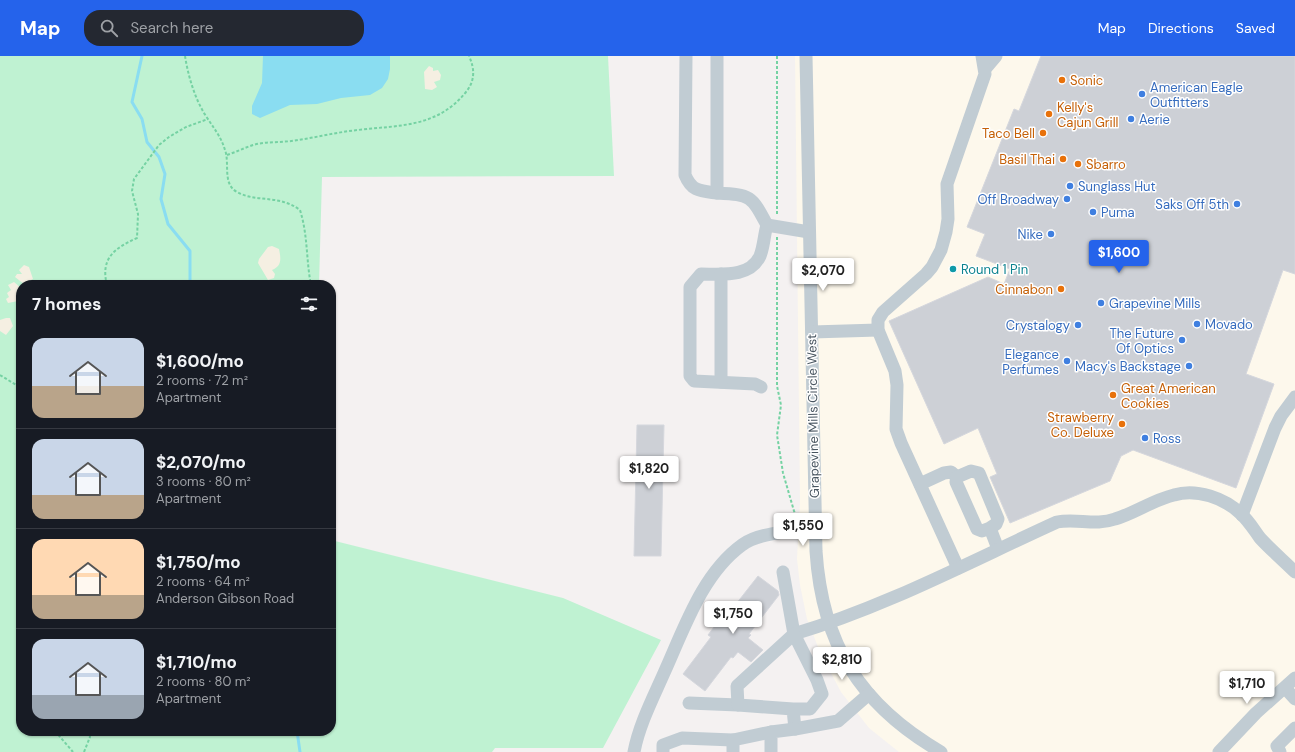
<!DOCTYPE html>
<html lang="en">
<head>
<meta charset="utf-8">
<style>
  :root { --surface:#171b24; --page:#242831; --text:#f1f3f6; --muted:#9ea1a6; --line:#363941; --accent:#2563eb }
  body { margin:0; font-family:"DM Sans",sans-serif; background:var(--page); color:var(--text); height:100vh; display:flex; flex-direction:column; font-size:15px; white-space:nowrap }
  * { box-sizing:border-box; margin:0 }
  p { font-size:13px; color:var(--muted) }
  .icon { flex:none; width:22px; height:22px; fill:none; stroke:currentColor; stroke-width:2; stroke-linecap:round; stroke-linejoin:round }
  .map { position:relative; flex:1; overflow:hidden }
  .side { position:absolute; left:16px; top:224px; width:320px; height:456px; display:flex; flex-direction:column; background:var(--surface); border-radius:16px; box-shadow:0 1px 3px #0004 }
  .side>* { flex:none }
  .price { position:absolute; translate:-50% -34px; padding:0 9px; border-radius:4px; background:#fff; color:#222; font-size:13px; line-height:26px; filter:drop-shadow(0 1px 2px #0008) }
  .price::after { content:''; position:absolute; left:50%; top:24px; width:12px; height:9px; margin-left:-6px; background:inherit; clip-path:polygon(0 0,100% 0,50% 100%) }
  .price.on { background:var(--accent); color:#fff }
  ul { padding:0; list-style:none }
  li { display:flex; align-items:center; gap:12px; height:100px; padding:0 16px }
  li+li { border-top:1px solid var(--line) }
  li span { display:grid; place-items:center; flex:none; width:112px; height:80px; border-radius:12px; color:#555 }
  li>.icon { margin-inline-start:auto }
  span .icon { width:48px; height:48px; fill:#fffc; stroke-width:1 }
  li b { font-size:17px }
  h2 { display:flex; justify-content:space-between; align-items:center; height:48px; padding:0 16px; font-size:17px }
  header { display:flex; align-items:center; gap:24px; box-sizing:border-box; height:56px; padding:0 20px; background:var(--accent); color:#fff }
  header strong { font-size:19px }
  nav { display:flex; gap:22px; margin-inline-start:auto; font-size:14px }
  .search { width:280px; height:36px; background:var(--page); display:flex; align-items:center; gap:10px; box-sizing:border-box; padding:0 14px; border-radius:16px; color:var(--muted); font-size:15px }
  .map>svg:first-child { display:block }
  .commercial { fill:#fdf8ec }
  .green { fill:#bff2d2 }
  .sand { fill:#f5efe2 }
  .water { fill:#8addf1 }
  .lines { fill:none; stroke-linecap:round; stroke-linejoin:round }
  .stream { stroke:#8addf1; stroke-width:3 }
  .building { fill:#cdd0d6; stroke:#d5d7dd }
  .path { stroke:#75d2a3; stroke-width:2; stroke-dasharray:3 2; stroke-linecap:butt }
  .minor { stroke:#c1ccd3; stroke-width:13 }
  .food-dot { fill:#e8710a; stroke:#fff; stroke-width:1.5 }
  .shop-dot { fill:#3f7fe0; stroke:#fff; stroke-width:1.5 }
  .culture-dot { fill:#0f9aa8; stroke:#fff; stroke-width:1.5 }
  .labels { text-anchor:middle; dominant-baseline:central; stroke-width:3; stroke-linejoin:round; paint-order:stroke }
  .food-label { font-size:13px; fill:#c56008; stroke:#fff; text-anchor:start }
  .shop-label { font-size:13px; fill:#366cbe; stroke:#fff; text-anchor:start }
  .culture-label { font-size:13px; fill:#0d838f; stroke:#fff; text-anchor:start }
  .street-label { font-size:13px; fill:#485560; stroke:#fff }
</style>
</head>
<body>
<header>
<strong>Map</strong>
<div class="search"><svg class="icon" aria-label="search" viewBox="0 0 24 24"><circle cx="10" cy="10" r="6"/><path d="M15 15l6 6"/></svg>Search here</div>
<nav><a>Map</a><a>Directions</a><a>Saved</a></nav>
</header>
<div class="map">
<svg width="1295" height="696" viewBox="0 0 1295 696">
  <rect width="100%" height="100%" fill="#f4f1f1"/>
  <!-- commercial -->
  <path class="commercial" d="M795,0H1295V696H899L869,672L841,636L820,596L807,563L800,529L797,503L800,446Z"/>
  <!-- green -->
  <path class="green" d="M0,0H608L614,120L322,121L319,229H21V675H331V484L563,542L661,584L603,692H495L492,696H0Z"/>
  <!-- sand -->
  <g class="sand">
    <path d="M429,10L433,12V15L438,14L441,19L440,24L434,26L437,31L432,34L425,33L424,16Z"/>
    <path d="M272,190L279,193C281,203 282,210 272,214L275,218L274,222L268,224L258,207L259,203L268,191Z"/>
    <path d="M24,209L29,211L33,223L24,228L15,221L17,218H22L19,214Z"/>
    <path d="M14,226L21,232V239L18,245L8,247L6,243L9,241L7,237L11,234L8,229Z"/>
    <path d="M6,262H10L13,270L6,279L0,275V264Z"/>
  </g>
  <!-- water -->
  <path class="water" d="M263,0H390V13L388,23L382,32L370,39L341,42L317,48L290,49L260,62L252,58V50L262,27Z"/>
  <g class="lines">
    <!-- stream -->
    <g class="stream">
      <path d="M142,0L132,46L142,63L147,86L159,101L165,118L161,143L168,168L190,195V229"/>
      <path d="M297,675L300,696"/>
    </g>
  </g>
  <!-- building -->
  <g class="building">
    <path d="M1041,0H1295V218L1283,214L1246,318L1274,328L1236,432L1133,394L1121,400L1110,425L1010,467L990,421L997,418L978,372L944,388L889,265L988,221L1004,228L1010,213L976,200L985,178L967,171L1014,53L1019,55Z"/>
    <path d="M637,369H664L661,500H634Z"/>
    <path d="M758,520L778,535L779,539L749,578L751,579L748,582L763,594L751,606L738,596L733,602L731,601L705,635L683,618L711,581L708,579L726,555L729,557Z"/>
  </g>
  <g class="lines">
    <!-- path -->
    <g class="path">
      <path d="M185,0C188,19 194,40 204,57C212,70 221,80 225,94C230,107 222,128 237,136C257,147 278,138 300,154C308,179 306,204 311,229"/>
      <path d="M777,0V160"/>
      <path d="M227,99C236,96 244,92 253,89C267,85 283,87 298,84C318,81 338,76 358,74C399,69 437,72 466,36C475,25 475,13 469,0"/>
      <path d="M777,181V330L781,349L777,379L783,417L794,455L799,464"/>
      <path d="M107,229C100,202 115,192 137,182L138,158L132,135L134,123L159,89L169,81L186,71L208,63"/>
      <path d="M0,319L21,332"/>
      <path d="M55,675L73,696"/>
      <path d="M84,696L90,681L89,675"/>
    </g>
    <!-- minor -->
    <g class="minor">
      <path d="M686,0L685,119C692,136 701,135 717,137"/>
      <path d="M717,0V137C751,139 751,139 767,169C764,179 764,190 760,200C750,222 721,218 701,218L690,231V320L694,325L755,328L761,331"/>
      <path d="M806,0L816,495C822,588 860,649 941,696"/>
      <path d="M985,13L996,0"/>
      <path d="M767,169L809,176"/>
      <path d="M721,218V326"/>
      <path d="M812,276L878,274"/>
      <path d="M920,428L944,417L951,416L957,421"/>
      <path d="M1242,459L1275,372L1281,360L1295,341"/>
      <path d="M990,472L996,468L998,463L979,417L971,415L957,421L956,426L977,473L982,475L990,472L998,493"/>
      <path d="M958,512L901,387L896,373L897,329L895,315L878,274V264L883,256L926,218L932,211L941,194L946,176L948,163L947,128L985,18L982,0"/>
      <path d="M783,516L794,578C885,551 971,505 1057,466C1076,462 1096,470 1115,463C1135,457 1153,444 1174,439C1196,432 1225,442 1241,458C1249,465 1254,474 1260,482C1271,494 1284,505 1295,516"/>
      <path d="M1285,632L1295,643"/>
      <path d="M689,647L738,649"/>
      <path d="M793,653L738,649L737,630L794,578L817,624L822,638L810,653H793L795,673L838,665L869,638"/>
      <path d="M634,696C639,669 653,642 664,617C684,573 702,518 742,489C759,476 795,475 816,473"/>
      <path d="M663,696V689L682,682L733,684"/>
      <path d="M733,696V684L771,676"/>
      <path d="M771,696V676L795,673"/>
      <path d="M1219,696L1256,657L1295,622"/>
      <path d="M1280,696L1277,690L1295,672"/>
    </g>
  </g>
  <!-- markers -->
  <g class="food-dot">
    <circle cx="1062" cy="24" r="4"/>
    <circle cx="1049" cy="58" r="4"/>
    <circle cx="1043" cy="77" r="4"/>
    <circle cx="1063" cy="103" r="4"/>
    <circle cx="1078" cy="108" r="4"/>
    <circle cx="1061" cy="233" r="4"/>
    <circle cx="1113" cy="339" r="4"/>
    <circle cx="1122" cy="368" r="4"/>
  </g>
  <g class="shop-dot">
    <circle cx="1142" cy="38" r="4"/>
    <circle cx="1131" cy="63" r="4"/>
    <circle cx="1070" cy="130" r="4"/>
    <circle cx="1067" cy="143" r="4"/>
    <circle cx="1237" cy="148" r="4"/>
    <circle cx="1093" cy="156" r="4"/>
    <circle cx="1051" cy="178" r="4"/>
    <circle cx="1101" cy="247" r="4"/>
    <circle cx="1197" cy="268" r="4"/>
    <circle cx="1078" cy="269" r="4"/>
    <circle cx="1182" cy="284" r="4"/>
    <circle cx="1067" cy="305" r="4"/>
    <circle cx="1189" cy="310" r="4"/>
    <circle cx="1145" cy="382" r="4"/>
  </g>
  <circle class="culture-dot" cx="953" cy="213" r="4"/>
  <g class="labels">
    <!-- food labels -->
    <g class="food-label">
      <text x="1070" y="24">Sonic</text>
      <text x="1057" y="51">Kelly's<tspan x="1057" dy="15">Cajun Grill</tspan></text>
      <text x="1035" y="77" text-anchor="end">Taco Bell</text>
      <text x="1055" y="103" text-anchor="end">Basil Thai</text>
      <text x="1086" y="108">Sbarro</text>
      <text x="1053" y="233" text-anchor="end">Cinnabon</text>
      <text x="1121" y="332">Great American<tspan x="1121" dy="15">Cookies</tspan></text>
      <text x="1114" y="361" text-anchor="end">Strawberry<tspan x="1114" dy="15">Co. Deluxe</tspan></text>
    </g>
    <!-- shop labels -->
    <g class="shop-label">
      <text x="1150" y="31">American Eagle<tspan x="1150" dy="15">Outfitters</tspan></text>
      <text x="1139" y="63">Aerie</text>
      <text x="1078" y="130">Sunglass Hut</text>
      <text x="1059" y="143" text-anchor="end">Off Broadway</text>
      <text x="1229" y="148" text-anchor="end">Saks Off 5th</text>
      <text x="1101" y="156">Puma</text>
      <text x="1043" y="178" text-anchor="end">Nike</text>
      <text x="1109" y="247">Grapevine Mills</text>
      <text x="1205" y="268">Movado</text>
      <text x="1070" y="269" text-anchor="end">Crystalogy</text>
      <text x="1174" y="277" text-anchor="end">The Future<tspan x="1174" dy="15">Of Optics</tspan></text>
      <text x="1059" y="298" text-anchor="end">Elegance<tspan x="1059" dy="15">Perfumes</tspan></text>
      <text x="1181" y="310" text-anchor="end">Macy's Backstage</text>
      <text x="1153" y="382">Ross</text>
    </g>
    <!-- culture labels -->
    <g class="culture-label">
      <text x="961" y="213">Round 1 Pin</text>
    </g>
    <!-- street labels -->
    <g class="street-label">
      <text transform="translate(813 360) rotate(-91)">Grapevine Mills Circle West</text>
    </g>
  </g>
</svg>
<b class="price on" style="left:1119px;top:218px">$1,600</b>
<b class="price" style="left:823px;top:236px">$2,070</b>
<b class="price" style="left:649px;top:434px">$1,820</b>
<b class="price" style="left:803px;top:491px">$1,550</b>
<b class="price" style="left:733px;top:579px">$1,750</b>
<b class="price" style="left:842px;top:625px">$2,810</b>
<b class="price" style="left:1247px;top:649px">$1,710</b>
<section class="side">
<h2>7 homes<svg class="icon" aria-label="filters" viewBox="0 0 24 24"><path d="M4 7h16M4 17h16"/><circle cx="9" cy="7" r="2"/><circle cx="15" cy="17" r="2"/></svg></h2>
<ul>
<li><span style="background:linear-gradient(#c9d6e8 60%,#b9a48a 0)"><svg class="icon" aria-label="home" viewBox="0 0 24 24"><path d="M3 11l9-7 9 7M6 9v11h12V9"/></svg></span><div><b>$1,600/mo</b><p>2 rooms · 72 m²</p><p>Apartment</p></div></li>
<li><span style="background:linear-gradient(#c9d6e8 70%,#b9a48a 0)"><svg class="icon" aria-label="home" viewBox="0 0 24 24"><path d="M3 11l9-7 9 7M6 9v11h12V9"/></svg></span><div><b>$2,070/mo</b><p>3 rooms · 80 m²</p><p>Apartment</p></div></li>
<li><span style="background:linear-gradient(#ffd9b3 70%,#b9a48a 0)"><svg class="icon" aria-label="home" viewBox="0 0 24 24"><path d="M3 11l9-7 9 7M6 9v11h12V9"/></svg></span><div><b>$1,750/mo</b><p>2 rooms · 64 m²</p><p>Anderson Gibson Road</p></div></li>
<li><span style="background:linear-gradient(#c9d6e8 70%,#9aa5b1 0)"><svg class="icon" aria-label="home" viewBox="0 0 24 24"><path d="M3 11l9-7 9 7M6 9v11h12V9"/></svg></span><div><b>$1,710/mo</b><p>2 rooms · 80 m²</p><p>Apartment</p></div></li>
</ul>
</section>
</div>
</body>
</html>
